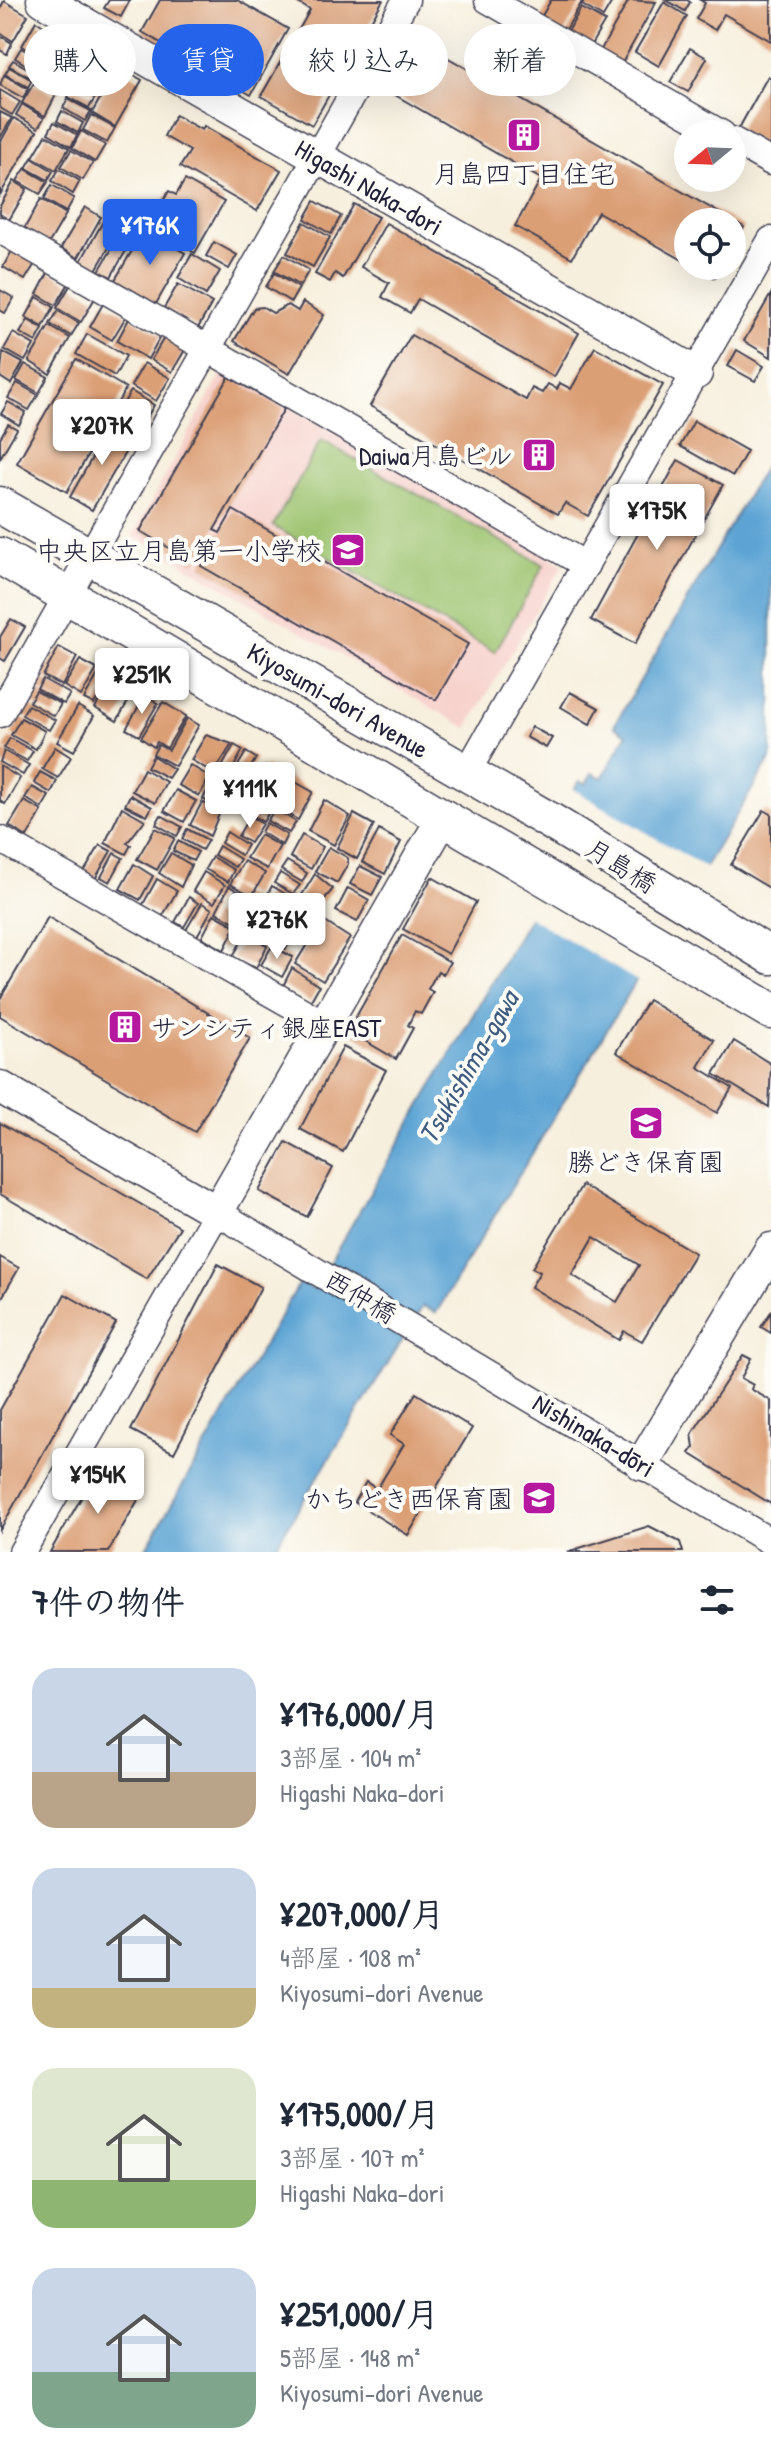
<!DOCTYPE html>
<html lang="ja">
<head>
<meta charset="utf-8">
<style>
  :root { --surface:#fff; --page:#f2f2f3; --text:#1f2937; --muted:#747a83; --accent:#2563eb }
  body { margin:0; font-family:"Patrick Hand","Klee One",sans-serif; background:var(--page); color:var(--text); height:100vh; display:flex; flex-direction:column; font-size:30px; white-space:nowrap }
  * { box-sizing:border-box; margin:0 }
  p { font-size:26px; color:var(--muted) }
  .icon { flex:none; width:44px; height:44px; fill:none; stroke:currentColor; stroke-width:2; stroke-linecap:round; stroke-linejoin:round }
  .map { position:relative; height:1552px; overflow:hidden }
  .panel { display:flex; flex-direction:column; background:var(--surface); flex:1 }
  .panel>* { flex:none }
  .banner { position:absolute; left:24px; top:24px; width:724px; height:72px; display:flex; gap:16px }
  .needle { width:52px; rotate:251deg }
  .tools { position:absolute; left:674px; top:120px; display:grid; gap:16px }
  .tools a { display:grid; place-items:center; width:72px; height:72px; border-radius:50%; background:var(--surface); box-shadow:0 8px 32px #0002; font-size:40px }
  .price { position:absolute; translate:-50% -68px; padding:0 18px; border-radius:8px; background:#fff; color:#222; font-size:26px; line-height:52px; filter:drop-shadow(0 2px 4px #0008) }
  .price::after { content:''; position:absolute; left:50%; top:48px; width:24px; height:18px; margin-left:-12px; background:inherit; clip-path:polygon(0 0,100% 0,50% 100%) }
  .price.active { background:var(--accent); color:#fff }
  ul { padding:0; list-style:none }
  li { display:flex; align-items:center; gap:24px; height:200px; padding:0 32px }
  li span { display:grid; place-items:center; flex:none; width:224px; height:160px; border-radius:24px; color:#555 }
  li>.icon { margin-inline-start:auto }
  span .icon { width:96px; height:96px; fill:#fffc; stroke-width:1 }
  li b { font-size:34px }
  h2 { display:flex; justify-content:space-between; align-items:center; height:96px; padding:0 32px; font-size:34px }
  .chip { padding:0 28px; border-radius:36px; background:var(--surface); box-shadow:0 8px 32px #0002; font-size:28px; line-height:72px }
  .chip.active { background:var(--accent); color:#fff }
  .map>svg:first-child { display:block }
  .built { fill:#f7d0cb }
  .green { fill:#9bc26d; stroke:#5e7254; stroke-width:2 }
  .water { fill:#5da4d4; stroke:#406388; stroke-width:2 }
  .pier { fill:#f7efdd }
  .building { fill:#db9f76; fill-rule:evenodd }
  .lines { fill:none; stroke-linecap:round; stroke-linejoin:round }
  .minor-casing { stroke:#424153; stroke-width:29 }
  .tertiary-casing { stroke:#424153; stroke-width:35 }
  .secondary-casing { stroke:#424153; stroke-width:39 }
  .minor { stroke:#fff; stroke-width:26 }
  .tertiary { stroke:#fff; stroke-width:32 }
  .secondary { stroke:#fff; stroke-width:36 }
  .labels { text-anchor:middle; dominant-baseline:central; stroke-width:8; stroke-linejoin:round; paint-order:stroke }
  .poi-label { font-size:26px; fill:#22223b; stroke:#fdfcf7; text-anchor:end }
  .street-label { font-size:26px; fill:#22223b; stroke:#fdfcf7 }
  .water-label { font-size:28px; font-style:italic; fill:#3d5c80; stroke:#fdfcf7 }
</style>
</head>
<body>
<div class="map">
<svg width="771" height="1552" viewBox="0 0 771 1552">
  <rect width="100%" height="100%" fill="#fdfcf7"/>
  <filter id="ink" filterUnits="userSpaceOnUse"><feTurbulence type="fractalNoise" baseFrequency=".0125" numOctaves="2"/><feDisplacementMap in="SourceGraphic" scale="16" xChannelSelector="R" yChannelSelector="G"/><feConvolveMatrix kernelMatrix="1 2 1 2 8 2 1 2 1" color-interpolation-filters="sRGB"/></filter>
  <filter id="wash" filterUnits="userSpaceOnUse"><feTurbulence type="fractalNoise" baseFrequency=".006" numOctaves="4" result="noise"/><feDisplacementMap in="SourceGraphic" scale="32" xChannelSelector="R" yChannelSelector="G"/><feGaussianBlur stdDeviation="1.8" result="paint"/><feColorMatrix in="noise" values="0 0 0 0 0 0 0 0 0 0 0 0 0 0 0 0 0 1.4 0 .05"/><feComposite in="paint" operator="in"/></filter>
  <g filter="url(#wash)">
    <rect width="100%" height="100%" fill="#f7efdd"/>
    <!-- built -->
    <path class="built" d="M224,369L563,565L467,728L133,535Z"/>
    <!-- green -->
    <path class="green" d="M321,440L544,565L495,652L273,526Z"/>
    <!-- water -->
    <path class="water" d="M771,455V758L436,1313L423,1306L272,1552H144L300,1282L314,1290L530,916L510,904L579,781L586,784L592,773L602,778L627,734L614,726Z"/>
    <!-- pier -->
    <path class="pier" d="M571,788L708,869L639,982L506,903Z"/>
    <g id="blocks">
      <!-- building -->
      <g class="building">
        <path d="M109,0H130L121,17L104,8Z"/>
        <path d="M160,0H237L288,29L251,95L142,32Z"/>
        <path d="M293,0H383L312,125L261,96L310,10Z"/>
        <path d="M551,0H583L563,35L539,21Z"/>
        <path d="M585,0H613L603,17L582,5Z"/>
        <path d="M629,0L656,2L621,65L599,53Z"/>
        <path d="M666,0H687L690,2L685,11Z"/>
        <path d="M700,0H771V41L724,14L715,30L696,19L705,3Z"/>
        <path d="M4,1L28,15L13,41L0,33V9Z"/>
        <path d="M664,2L687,16L659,66L635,52Z"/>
        <path d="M581,8L605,21L588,50L565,37Z"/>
        <path d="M36,21L69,43L54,71L43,65L55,42L44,60L22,46Z"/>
        <path d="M0,36L12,43L7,54L0,50Z"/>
        <path d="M417,40L744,227L732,248V222H688V263L598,212L572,258L515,226L541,179L388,91Z"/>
        <path d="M72,43L84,50L67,77L56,69Z"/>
        <path d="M21,48L43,61L37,71L15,58Z"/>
        <path d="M690,48L707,58L688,92L670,82Z"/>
        <path d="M92,53L116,67L100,96L76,82Z"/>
        <path d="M13,60L36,73L33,79L9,66Z"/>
        <path d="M118,66L142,80L115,127L92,113Z"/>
        <path d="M9,67L32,80L28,87L5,74Z"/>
        <path d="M43,67L65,80L58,94L35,81Z"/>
        <path d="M4,75L28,89L23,98L0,85Z"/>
        <path d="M768,76L771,78V150L738,130Z"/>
        <path d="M34,83L56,95L45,116L22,103Z"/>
        <path d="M75,86L95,98L89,108L68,97Z"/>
        <path d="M0,90L20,102L12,115L0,108Z"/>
        <path d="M68,99L91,111L85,121L63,108Z"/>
        <path d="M22,104L44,118L38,128L16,115Z"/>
        <path d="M62,111L83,123L78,133L57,121Z"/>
        <path d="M0,112L12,118L0,138Z"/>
        <path d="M91,115L115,128L107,143L83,130Z"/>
        <path d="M175,115L202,130L204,126L281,170L257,211L180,167L190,151L164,136Z"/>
        <path d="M14,118L37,131L0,195V143Z"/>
        <path d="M54,122L77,135L71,147L48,133Z"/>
        <path d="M81,131L105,145L95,162L72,148Z"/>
        <path d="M46,135L69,148L56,170L33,157Z"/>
        <path d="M71,150L93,163L83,180L61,167Z"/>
        <path d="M32,158L53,171L48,180L26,168Z"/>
        <path d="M25,169L48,182L40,194L17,181Z"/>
        <path d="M59,169L80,181L73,194L52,181Z"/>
        <path d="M185,180L224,202L195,253L156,231L159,225L152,220L169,191L176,195Z"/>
        <path d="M14,181L27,189L9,220L0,214V206Z"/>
        <path d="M52,185L74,198L66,212L44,199Z"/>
        <path d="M41,199L66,214L49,243L24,229Z"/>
        <path d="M315,201L341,216L331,234L305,219Z"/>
        <path d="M354,204L378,217L343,278L335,273L330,282L315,274Z"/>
        <path d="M85,207L101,217L78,258L61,248Z"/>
        <path d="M111,207L127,216L96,270L81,261Z"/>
        <path d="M132,214L143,221L111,277L99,271Z"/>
        <path d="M304,222L330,237L313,267L287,253Z"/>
        <path d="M386,223L579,333L554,377L418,299L410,313L382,297L389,283L361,267Z"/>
        <path d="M144,230L185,253L156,304L115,280Z"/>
        <path d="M214,242L237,255L229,269L206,256Z"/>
        <path d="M13,249L36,262L25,280L3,267Z"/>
        <path d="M192,254L220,271L206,295L178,278Z"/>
        <path d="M284,255L309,270L300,286L274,271Z"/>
        <path d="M693,266H722L715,278Z"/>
        <path d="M49,271L69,283L56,305L37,294Z"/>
        <path d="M274,273L299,288L291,302L266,287Z"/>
        <path d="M71,284L95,298L81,322L57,308Z"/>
        <path d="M178,284L212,303L198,328L164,308Z"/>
        <path d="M0,290L14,298L5,313L0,310Z"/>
        <path d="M771,294V357L744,341Z"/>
        <path d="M37,297L54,307L43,327L26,317Z"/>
        <path d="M104,302L127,315L112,340L90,327Z"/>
        <path d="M303,302L324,315L289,374L234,341L254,308L263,307L273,313L288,305L298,311Z"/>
        <path d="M58,311L79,323L71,336L50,324Z"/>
        <path d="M130,317L161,335L148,359L117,341Z"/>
        <path d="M28,320L43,329L36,342L20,333Z"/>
        <path d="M49,326L70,338L50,374L29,361Z"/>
        <path d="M13,333L34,345L25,361L4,349Z"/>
        <path d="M87,334L126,356L115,376L76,354Z"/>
        <path d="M411,335L526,400L532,388L542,393L548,384L557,389L560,383L571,389L595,347L663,385L588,516L565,503L558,514L370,406Z"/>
        <path d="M165,336L186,348L172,372L151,360Z"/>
        <path d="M737,350L764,366L755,381L728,366Z"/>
        <path d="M3,352L23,363L11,384L0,377Z"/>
        <path d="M76,359L126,388L67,492L17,463Z"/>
        <path d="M144,363L170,378L156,401L131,386Z"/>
        <path d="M25,364L48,377L39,393L16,380Z"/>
        <path d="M229,377L284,409L214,530L220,533L233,510L468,644L436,700L201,566L214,544L208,541L195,563L140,531Z"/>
        <path d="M17,383L38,395L29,410L8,398Z"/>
        <path d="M131,391L154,405L147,417L123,404Z"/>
        <path d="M8,402L26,412L19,425L1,414Z"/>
        <path d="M124,408L144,420L137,433L116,421Z"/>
        <path d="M694,421L747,451L733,476L680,446Z"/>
        <path d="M8,424L17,429L0,458V438Z"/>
        <path d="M111,424L134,437L92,510L70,497Z"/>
        <path d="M678,460L723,485L635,644L591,620Z"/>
        <path d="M11,619L25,627L5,661L0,658V637Z"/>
        <path d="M59,647L77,657L62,686L43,676Z"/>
        <path d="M80,660L97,669L81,696L64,686Z"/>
        <path d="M101,669L110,675L94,704L84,699Z"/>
        <path d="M112,676L135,689L117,721L95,708Z"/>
        <path d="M43,679L70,694L64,704L37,689Z"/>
        <path d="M36,691L61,704L54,716L29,702Z"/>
        <path d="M570,692L599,708L590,724L561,707Z"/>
        <path d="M145,695L158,703L139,736L126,729Z"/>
        <path d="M163,702L186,716L167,748L157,742L154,747L141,738Z"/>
        <path d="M28,705L55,720L49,730L22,715Z"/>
        <path d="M78,706L94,716L74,751L57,742Z"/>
        <path d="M21,718L45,731L36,749L11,735Z"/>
        <path d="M187,718L199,725L175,766L153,754L158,745L169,750Z"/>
        <path d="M532,727L552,738L546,748L526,737Z"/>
        <path d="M206,735L232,744L214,773L191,760Z"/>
        <path d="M10,738L33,751L27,761L4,748Z"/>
        <path d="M234,745L243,750L227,779L218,774Z"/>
        <path d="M55,747L71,757L58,778L42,769Z"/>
        <path d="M4,751L29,765L23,775L0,762Z"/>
        <path d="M246,752L256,758L232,800L211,787L216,777L227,784Z"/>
        <path d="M153,756L174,769L168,778L147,767Z"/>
        <path d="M190,765L210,777L199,796L178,785Z"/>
        <path d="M0,766L20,778L5,804L0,801Z"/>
        <path d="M266,766L276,772L260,799L249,793Z"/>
        <path d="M144,769L166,782L155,803L132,791Z"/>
        <path d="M40,772L57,781L51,793L34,783Z"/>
        <path d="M278,772L289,779L263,822L242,809L249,796L259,802Z"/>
        <path d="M290,779L313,792L298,820L275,807Z"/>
        <path d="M32,787L49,796L42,808L25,798Z"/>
        <path d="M208,789L228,799L222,810L203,799Z"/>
        <path d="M176,790L196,801L184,822L164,811Z"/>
        <path d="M130,795L152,807L147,816L125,805Z"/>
        <path d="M324,800L350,816L334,845L308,831Z"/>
        <path d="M24,801L42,811L27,837L9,826Z"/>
        <path d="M202,802L220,812L210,836L190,825Z"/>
        <path d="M122,807L145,820L127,843L131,845L126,854L105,843Z"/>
        <path d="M275,809L296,822L289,833L267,821Z"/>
        <path d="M764,810L771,814V889L731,865Z"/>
        <path d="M354,814L374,825L357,859L337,848Z"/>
        <path d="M161,815L182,827L177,836L156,824Z"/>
        <path d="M250,816L262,824L250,843L238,836Z"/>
        <path d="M266,823L287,835L282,845L261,832Z"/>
        <path d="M155,828L175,838L157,870L137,859Z"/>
        <path d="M187,829L208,840L202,850L182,839Z"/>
        <path d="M379,830L401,842L385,874L362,862Z"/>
        <path d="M227,832L247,845L241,855L221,843Z"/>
        <path d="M260,835L280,846L267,869L246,858Z"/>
        <path d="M302,835L323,847L311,869L290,857Z"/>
        <path d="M178,841L198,852L193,861L173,851Z"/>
        <path d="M100,845L111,851L95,879L84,872Z"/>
        <path d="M219,846L240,859L235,867L214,855Z"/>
        <path d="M329,847L348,858V864L337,883L315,871Z"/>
        <path d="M114,853L123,858L110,882L101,877Z"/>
        <path d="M171,853L191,865L181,887L159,873Z"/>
        <path d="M212,857L234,870L228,882L205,869Z"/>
        <path d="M244,861L265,873L252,896L230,884Z"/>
        <path d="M287,861L307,873L302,882L281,870Z"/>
        <path d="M134,864L153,876L140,900L120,889Z"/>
        <path d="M360,866L382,877L372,895L350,884Z"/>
        <path d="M204,872L225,885L214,903L193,891Z"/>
        <path d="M280,873L300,885L293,894L274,883Z"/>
        <path d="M315,874L333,889L317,908L300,898Z"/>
        <path d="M432,877L476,902L448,954L403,929Z"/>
        <path d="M157,879L177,891L162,917L142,906Z"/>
        <path d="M229,886L253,900L236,923L216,912Z"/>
        <path d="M272,886L294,899L269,942L249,930Z"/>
        <path d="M348,888L369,900L357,922L336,911Z"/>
        <path d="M189,897L198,903L184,927L175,922Z"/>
        <path d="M298,901L314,911L303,929L288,919Z"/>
        <path d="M202,903L212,909L197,936L186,930Z"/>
        <path d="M214,914L236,926L224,950L202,937Z"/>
        <path d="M48,917L250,1038L195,1132L0,1016V999Z"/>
        <path d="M322,920L350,938L323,981L295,964Z"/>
        <path d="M284,922L297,930L286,949L274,942Z"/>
        <path d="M246,933L267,946L256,968L232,958Z"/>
        <path d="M402,935L450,962L443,974L438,971L428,989L433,992L421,1014L415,1011L408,1025L413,1028L396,1059L348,1031Z"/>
        <path d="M272,946L293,957L282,977L261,965Z"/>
        <path d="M292,968L319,986L310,1002L283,986Z"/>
        <path d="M648,1000L714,1040L698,1067L732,1088L717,1113L616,1052Z"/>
        <path d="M734,1041L771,1064L769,1107L714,1074Z"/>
        <path d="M343,1047L386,1070L343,1152L300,1129Z"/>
        <path d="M0,1123L180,1227L147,1279L0,1194Z"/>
        <path d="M286,1142L333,1168L307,1217L259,1191Z"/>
        <path d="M582,1185L695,1253L642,1341L624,1331L619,1340L531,1287L540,1272L532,1268ZM594,1237L639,1265L617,1302L572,1275Z"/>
        <path d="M0,1257L19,1268L0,1301Z"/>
        <path d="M218,1264L261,1287L174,1453L131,1430Z"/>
        <path d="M65,1294L116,1323L0,1530V1410Z"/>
        <path d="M771,1312V1333L761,1327Z"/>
        <path d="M743,1355L751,1359L741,1378L753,1385L751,1389L771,1401V1504L689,1453L694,1447L692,1434Z"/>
        <path d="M416,1393L472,1428L408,1535L354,1502L366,1482L377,1489L404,1444L390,1435Z"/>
        <path d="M99,1467L142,1493L108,1552H50Z"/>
        <path d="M649,1526L680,1542L683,1552H567Z"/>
      </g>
    </g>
  </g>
  <g filter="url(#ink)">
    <use href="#blocks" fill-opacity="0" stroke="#424153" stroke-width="2"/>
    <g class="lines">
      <!-- minor casing -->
      <g class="minor-casing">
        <g id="minor">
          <path d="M488,0L722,134"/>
          <path d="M732,140L771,162"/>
          <path d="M0,230L586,565"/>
          <path d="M0,714L406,0"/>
          <path d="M466,774L771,240"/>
          <path d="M0,839L325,1024"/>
          <path d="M22,1552L217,1212L771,1542"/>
        </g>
      </g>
      <!-- tertiary casing -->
      <g class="tertiary-casing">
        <g id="tertiary">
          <path d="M43,0L696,373"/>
          <path d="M0,1087L217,1212L443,818"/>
          <path d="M642,1464L771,1249"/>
        </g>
      </g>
      <!-- secondary casing -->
      <g class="secondary-casing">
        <g id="secondary">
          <path d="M0,505L552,822L771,956"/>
          <path d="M0,556L771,1011"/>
        </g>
      </g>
      <!-- minor -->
      <use href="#minor" class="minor"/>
      <!-- tertiary -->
      <use href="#tertiary" class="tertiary"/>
      <!-- secondary -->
      <use href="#secondary" class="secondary"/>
    </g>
  </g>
  <!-- icons -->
  <defs>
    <g id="building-square" transform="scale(1.8)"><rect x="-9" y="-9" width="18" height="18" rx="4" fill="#b5179e" stroke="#fdfcf7"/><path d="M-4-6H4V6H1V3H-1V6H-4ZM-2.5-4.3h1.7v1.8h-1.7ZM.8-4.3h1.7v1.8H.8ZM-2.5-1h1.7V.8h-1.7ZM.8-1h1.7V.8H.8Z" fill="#fff"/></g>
    <g id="school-square" transform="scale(1.8)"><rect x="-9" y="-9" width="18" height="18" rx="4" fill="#b5179e" stroke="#fdfcf7"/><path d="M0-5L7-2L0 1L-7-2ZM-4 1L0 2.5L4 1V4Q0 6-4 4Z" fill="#fff"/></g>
  </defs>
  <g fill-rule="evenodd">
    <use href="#building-square" x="524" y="135"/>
    <use href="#building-square" x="539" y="455"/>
    <use href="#school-square" x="348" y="550"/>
    <use href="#building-square" x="125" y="1027"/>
    <use href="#school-square" x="646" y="1123"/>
    <use href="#school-square" x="539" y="1498"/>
  </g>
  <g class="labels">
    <!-- poi labels -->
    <g class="poi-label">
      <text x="524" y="173" text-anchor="middle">月島四丁目住宅</text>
      <text x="513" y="455">Daiwa月島ビル</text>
      <text x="322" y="550">中央区立月島第一小学校</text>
      <text x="151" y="1027" text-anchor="start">サンシティ銀座EAST</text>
      <text x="646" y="1161" text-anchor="middle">勝どき保育園</text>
      <text x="513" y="1498">かちどき西保育園</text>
    </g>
    <!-- street labels -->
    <g class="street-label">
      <text transform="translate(369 187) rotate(30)">Higashi Naka-dori</text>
      <text transform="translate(338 700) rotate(30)">Kiyosumi-dori Avenue</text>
      <text transform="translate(621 865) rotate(32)">月島橋</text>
      <text transform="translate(361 1296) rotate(31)">西仲橋</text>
      <text transform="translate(594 1435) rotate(31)">Nishinaka-dōri</text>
    </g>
    <!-- water labels -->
    <g class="water-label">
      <text transform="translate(468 1067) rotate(-60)">Tsukishima-gawa</text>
    </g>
  </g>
</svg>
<div class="tools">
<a><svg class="needle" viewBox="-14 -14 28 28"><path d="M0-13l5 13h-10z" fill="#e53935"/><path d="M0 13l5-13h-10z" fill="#747a83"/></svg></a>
<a><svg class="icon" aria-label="locate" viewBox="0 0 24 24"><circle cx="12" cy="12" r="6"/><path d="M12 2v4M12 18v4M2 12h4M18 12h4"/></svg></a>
</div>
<b class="price active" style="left:150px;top:267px">¥176K</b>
<b class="price" style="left:102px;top:467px">¥207K</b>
<b class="price" style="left:657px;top:552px">¥175K</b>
<b class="price" style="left:142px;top:716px">¥251K</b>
<b class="price" style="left:250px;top:830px">¥111K</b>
<b class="price" style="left:277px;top:961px">¥276K</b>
<b class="price" style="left:98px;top:1516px">¥154K</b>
<div class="banner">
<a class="chip">購入</a>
<a class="chip active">賃貸</a>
<a class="chip">絞り込み</a>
<a class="chip">新着</a>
</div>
</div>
<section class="panel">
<h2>7件の物件<svg class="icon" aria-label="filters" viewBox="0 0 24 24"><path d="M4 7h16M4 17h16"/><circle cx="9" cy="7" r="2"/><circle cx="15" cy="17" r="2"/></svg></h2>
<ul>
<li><span style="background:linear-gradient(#c9d6e8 65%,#b9a48a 0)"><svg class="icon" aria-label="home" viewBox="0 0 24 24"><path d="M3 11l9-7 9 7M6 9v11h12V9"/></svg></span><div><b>¥176,000/月</b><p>3部屋 · 104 m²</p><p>Higashi Naka-dori</p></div></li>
<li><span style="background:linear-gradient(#c9d6e8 75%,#c2b280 0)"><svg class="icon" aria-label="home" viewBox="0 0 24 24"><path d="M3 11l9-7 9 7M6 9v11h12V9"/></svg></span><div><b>¥207,000/月</b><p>4部屋 · 108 m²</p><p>Kiyosumi-dori Avenue</p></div></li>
<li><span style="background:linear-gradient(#dfe7d0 70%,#8fb573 0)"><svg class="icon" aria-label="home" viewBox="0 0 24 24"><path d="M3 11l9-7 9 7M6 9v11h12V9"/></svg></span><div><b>¥175,000/月</b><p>3部屋 · 107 m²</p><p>Higashi Naka-dori</p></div></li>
<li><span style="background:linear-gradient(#c9d6e8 65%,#7fa58c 0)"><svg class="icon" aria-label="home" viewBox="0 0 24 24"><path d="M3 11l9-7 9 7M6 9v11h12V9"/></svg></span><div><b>¥251,000/月</b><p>5部屋 · 148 m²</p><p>Kiyosumi-dori Avenue</p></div></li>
</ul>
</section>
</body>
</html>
